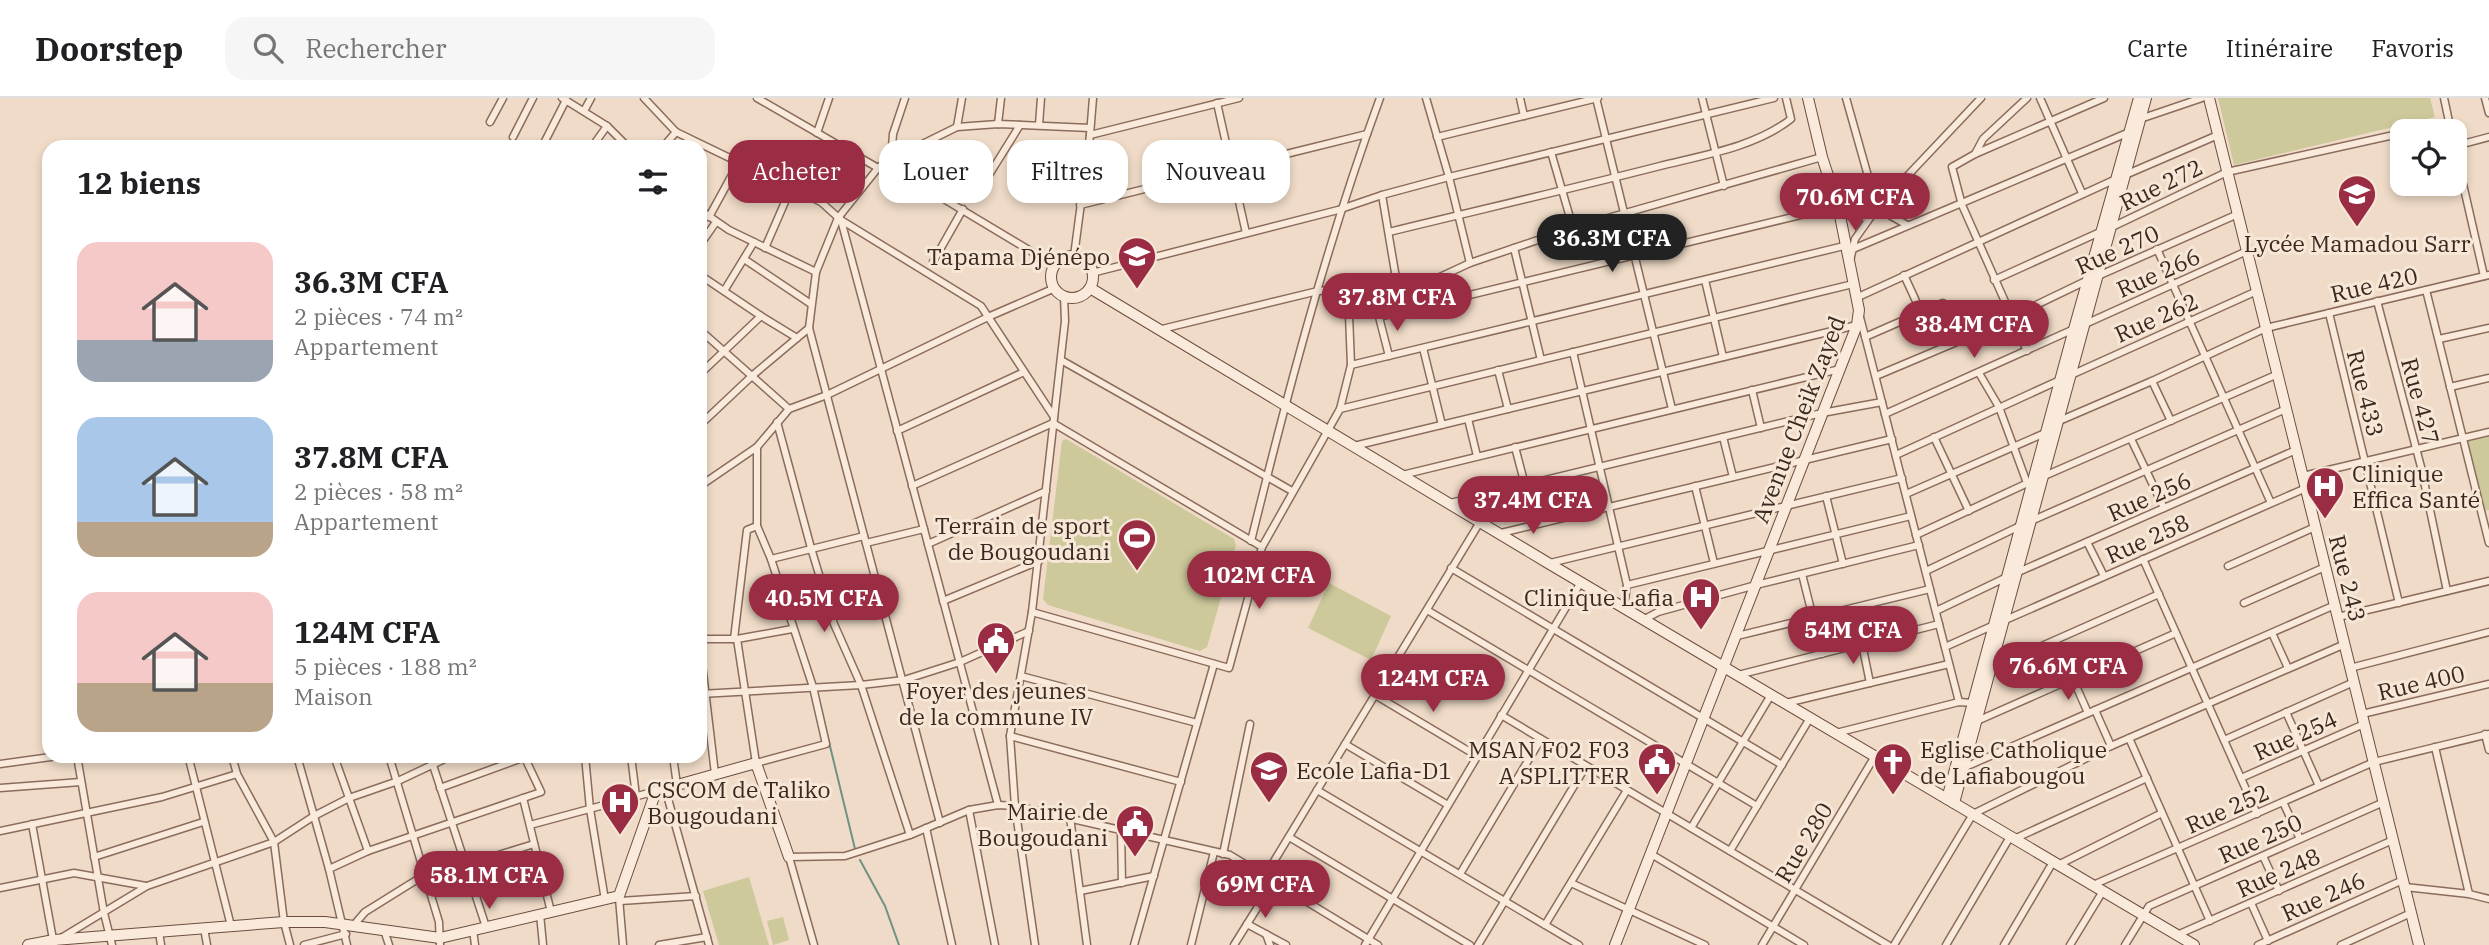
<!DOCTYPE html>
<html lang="fr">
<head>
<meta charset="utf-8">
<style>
  :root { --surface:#fff; --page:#f6f6f6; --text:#202124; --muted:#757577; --line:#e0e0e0; --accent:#9a2c43 }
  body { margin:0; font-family:"IBM Plex Serif",serif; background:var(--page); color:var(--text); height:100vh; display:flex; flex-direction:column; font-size:26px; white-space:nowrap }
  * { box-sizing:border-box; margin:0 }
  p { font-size:23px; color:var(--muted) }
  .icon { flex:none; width:38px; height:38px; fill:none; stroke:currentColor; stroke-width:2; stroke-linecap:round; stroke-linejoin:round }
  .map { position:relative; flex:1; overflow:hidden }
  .sheet { position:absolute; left:42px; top:42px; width:665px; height:623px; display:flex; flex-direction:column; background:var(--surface); border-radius:21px; box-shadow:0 4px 10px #0003 }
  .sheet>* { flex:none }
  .top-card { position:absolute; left:728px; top:42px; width:665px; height:63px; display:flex; gap:14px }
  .controls { position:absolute; left:2390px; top:21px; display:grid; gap:14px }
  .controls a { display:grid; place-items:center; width:77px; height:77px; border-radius:14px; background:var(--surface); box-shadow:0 4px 10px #0003; font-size:35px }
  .price { position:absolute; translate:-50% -60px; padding:0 16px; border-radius:24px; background:var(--accent); color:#fff; font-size:23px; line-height:46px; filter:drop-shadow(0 2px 4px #0008) }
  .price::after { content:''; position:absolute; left:50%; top:42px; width:21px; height:16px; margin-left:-10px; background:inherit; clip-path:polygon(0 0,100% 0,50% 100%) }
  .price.selected { background:#222; color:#fff }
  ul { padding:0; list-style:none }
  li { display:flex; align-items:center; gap:21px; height:175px; padding:0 35px }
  li span { display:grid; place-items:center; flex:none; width:196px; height:140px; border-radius:21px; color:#555 }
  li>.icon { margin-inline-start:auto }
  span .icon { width:84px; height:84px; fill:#fffc; stroke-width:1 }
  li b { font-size:30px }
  h2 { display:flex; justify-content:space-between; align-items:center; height:84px; padding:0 35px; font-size:30px }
  .pill { padding:0 24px; border-radius:21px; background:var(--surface); box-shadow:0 4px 10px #0003; font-size:24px; line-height:63px }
  .pill.selected { background:var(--accent); color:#fff }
  header { display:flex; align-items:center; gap:42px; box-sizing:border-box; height:98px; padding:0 35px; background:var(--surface); border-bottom:2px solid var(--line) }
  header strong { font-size:33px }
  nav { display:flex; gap:38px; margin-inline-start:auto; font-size:24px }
  .search { width:490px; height:63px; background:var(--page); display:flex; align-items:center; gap:18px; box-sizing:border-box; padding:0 24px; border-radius:21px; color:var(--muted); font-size:26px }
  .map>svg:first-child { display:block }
  .green { fill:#cdc99b }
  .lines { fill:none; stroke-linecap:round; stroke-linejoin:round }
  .stream { stroke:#6f9282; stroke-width:2 }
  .street-casing { stroke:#8b6c5c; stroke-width:9 }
  .secondary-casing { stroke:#6d4d3f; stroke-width:12 }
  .street { stroke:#f9eadb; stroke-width:6 }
  .secondary { stroke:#f9eadb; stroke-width:10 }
  .labels { text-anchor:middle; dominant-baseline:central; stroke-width:6; stroke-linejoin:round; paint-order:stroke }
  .street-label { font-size:23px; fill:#3b2820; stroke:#f6e7d7 }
  .poi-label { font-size:23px; fill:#3b2820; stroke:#f6e7d7; text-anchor:end }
</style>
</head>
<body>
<header>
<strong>Doorstep</strong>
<div class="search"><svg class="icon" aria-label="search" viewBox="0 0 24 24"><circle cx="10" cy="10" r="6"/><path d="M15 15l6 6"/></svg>Rechercher</div>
<nav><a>Carte</a><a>Itinéraire</a><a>Favoris</a></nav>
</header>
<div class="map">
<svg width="2489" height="847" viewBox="0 0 2489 847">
  <rect width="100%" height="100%" fill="#efdbc7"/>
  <!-- green -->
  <g class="green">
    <path d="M2218,0H2430L2435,19L2234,67Z"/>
    <path d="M2489,337V412L2483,413L2466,343Z"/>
    <path d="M1066,341L1234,441L1236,447L1207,549L1200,553L1048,507L1043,501L1062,343Z"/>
    <path d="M1329,485L1391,518L1371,562L1308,530Z"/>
    <path d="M749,779L769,847H719L703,793Z"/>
    <path d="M783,819L789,842L773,847L767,823Z"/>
  </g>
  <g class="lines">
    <!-- stream -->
    <g class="stream">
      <path d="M778,473L785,495"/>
      <path d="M821,611L855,751"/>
      <path d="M860,762L885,808L899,847"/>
    </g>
    <!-- street casing -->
    <g class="street-casing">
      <g id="street">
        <path d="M562,0L607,28L628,49"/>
        <path d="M644,0L676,34L821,104L841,122L981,208L1054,319"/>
        <path d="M757,0L878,70"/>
        <path d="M1426,0L1449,79L1470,165"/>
        <path d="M1520,0L1524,18"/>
        <path d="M1596,0L1672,311"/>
        <path d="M1702,0L1724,88"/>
        <path d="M1846,0L1877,110L1907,127"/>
        <path d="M2040,0L2082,95"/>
        <path d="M2444,0L2451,33"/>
        <path d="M2485,0L2489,15"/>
        <path d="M1217,5L1246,135"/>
        <path d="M584,13L591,0"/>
        <path d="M2140,21L2202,0"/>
        <path d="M490,24L503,0"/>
        <path d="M998,26L1001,0"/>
        <path d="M1039,27L1041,0"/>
        <path d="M957,29L962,0"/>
        <path d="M2410,33L2449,25"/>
        <path d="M817,35L829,0"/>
        <path d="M1090,37L1239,0"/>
        <path d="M513,39L533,0"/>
        <path d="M1437,39L1598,0"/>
        <path d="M2455,48L2489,39"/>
        <path d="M542,49L566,2"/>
        <path d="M592,49L607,28"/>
        <path d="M663,49L676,34"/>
        <path d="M2455,51L2484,178"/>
        <path d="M1551,54L1573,130"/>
        <path d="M1975,56L1983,41L2027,0"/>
        <path d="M891,62L893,36L905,0"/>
        <path d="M884,65L1054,167"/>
        <path d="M989,77L1020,27"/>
        <path d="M2125,77L2218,37"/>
        <path d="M1382,97L1397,186"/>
        <path d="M1080,107L1367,36"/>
        <path d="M700,112L729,132L816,174"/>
        <path d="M709,119L738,66"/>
        <path d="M841,122L998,707"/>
        <path d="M2112,129L2227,74L2403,35"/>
        <path d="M1389,134C1479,112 1570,91 1660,68C1704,57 1755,49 1791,21L1786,0"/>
        <path d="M700,147L716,124"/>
        <path d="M765,150L791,90"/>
        <path d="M1514,150L1541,262"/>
        <path d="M1853,151L2132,33"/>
        <path d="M2157,151L2271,405"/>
        <path d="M1074,158L1090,37L1093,0"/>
        <path d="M744,161L811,206"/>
        <path d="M1850,163L1855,141L1877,110L1981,0"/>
        <path d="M933,164L963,111"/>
        <path d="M1092,175L1338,112L1382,97L1449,79L1774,0"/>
        <path d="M700,177L761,218L797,240"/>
        <path d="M1904,177L1921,214"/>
        <path d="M2098,178L2238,116"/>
        <path d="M1705,182L1723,259"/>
        <path d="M1994,182L2100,134"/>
        <path d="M2426,192L2489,445"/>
        <path d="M724,193L754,144"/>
        <path d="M1856,200L2116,81"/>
        <path d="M2377,203L2421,369L2447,493"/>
        <path d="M2329,215L2399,505"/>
        <path d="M1860,219L1959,604"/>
        <path d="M2011,219L2088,182"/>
        <path d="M2083,227L2247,153"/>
        <path d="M1162,231L1318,193L1397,186L1399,198"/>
        <path d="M700,232L789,311"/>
        <path d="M1865,239L1943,205"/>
        <path d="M2439,241L2489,230"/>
        <path d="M1423,250L1442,327"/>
        <path d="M2027,253L1962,107L1952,69L1975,56L2104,0"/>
        <path d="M1573,254L1627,487L1624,509"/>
        <path d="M1389,258L1379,219L1838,108L1854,121L1862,120L1877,110"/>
        <path d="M1061,262L1292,393"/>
        <path d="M1351,267L1844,148"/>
        <path d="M1498,272L1508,311"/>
        <path d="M1979,275L1999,309L2027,385"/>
        <path d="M700,276L761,218"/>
        <path d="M2071,277L2257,193"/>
        <path d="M1876,278L1959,243"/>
        <path d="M2152,283L2171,323"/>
        <path d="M2450,289L2489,280"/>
        <path d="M1752,292L1761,330"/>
        <path d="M1340,311L1853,186"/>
        <path d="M1885,316L2074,231"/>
        <path d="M1468,321L1477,358"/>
        <path d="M2059,323L2152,283L2266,230L2489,177"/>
        <path d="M777,324L811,450L834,526L861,587L910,737"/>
        <path d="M700,327L753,277L809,230"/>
        <path d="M897,333L1024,274"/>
        <path d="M1723,339L1733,379"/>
        <path d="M1934,339L1969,413"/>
        <path d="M2131,341L2164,410"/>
        <path d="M1354,348L1857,227"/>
        <path d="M1515,349L1525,387"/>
        <path d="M1896,357L2060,282"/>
        <path d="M1402,377L1840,271"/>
        <path d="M2303,378L2489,334"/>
        <path d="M2042,379L2278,276"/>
        <path d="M700,388L757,349"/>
        <path d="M912,388L1053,325L1262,449"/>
        <path d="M1695,388L1714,465"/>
        <path d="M1906,396L2045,335"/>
        <path d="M1826,398L1843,466"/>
        <path d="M1450,405L1822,315L1882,304"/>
        <path d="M2031,423L2286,311"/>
        <path d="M1501,435L1892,341"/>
        <path d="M1916,437L2032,383"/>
        <path d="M1251,443C1288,293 1327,144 1380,0"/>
        <path d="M2087,444L2104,478"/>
        <path d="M866,445L924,431"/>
        <path d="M928,446L1046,393"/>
        <path d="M771,461L864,438"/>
        <path d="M2143,461L2257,716"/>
        <path d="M1550,465L1902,380"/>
        <path d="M2228,468L2315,429"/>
        <path d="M1451,470L1782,667"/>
        <path d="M1926,473L2022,427"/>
        <path d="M2016,475L2296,352"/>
        <path d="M1802,476L1822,556"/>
        <path d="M1627,487L1911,418"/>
        <path d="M943,503L1039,463"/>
        <path d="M2244,505L2325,469"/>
        <path d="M1427,512L1757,708"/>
        <path d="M1936,513L2007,479"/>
        <path d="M1032,514L1229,570L1262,449L1340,311L1351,267L1349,217L1356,211L1399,198L1470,165L1573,130L1822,59"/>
        <path d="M2338,519L2489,483"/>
        <path d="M1645,521L1658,514L1756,487L1919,447"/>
        <path d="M2003,523L2306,390"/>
        <path d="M2272,535L2288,570"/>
        <path d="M1737,538L1930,491"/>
        <path d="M700,541H737L792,531"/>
        <path d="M734,541L747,432L757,428"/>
        <path d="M737,541L756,665L826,646L813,589L771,461L757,428V349L789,311L827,297L988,219L1055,190"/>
        <path d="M1862,546L1870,585"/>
        <path d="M700,549L715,676"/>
        <path d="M1945,549L1994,527"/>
        <path d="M2350,570L2489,534"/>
        <path d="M1990,571L2159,496"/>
        <path d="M1738,577L1939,526"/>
        <path d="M1021,578L1197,625"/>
        <path d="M2073,581L2088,615"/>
        <path d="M700,596L861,587L904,582L960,564L1029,533"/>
        <path d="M1375,597L1477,658"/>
        <path d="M1786,605L1949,566"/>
        <path d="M2095,612L2111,648"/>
        <path d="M2286,614L2319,688"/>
        <path d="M2362,616L2489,586"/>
        <path d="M1501,617L1888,847"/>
        <path d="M1977,623L2176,535"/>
        <path d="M1836,635L1959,604L1973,605"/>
        <path d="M2485,636L2489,652"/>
        <path d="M1010,638L1181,684"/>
        <path d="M2129,640L2210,823"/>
        <path d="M2224,642L2354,584"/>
        <path d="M1345,646L1448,707"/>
        <path d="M2435,649L2469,796"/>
        <path d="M77,658L104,815L112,847"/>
        <path d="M232,658L237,676L274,744L284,824L290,847"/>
        <path d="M297,658L329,771L347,847"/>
        <path d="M334,658L368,753"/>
        <path d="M389,658L439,824L440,847"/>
        <path d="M430,658L486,829"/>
        <path d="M585,658L590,711L605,802"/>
        <path d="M631,658L636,698"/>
        <path d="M673,658L677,687"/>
        <path d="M190,665L231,828"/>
        <path d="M0,666L58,658"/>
        <path d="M1963,670L2335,507"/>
        <path d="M2241,680L2364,626"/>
        <path d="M0,690L81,684"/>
        <path d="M440,690L525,659"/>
        <path d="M665,690L709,847"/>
        <path d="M1317,692L1579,847"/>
        <path d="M523,700L551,814"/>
        <path d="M2283,704L2300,741"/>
        <path d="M969,712L995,847"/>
        <path d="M1070,719L1087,847"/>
        <path d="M940,725L809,230L816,174L838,120L878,70L884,65L957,29L998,26L1090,30"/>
        <path d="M32,726L54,847"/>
        <path d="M530,727L656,693"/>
        <path d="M926,730L952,847"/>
        <path d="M1691,730L1771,597"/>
        <path d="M0,733L162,699L237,676"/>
        <path d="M1121,733L1122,785"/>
        <path d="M1289,739L1470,847"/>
        <path d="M2014,741L2147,680"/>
        <path d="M1730,753L1810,620"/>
        <path d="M1223,756L1250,626"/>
        <path d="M1651,756L1804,847"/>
        <path d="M2263,758L2279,793"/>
        <path d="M94,759L203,724"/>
        <path d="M466,767L534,746"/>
        <path d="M2058,767L2162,715"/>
        <path d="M329,771L368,753L541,694L524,658"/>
        <path d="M1460,776L1541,641"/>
        <path d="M1265,778L1480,424"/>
        <path d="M1571,785L1705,847"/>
        <path d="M2093,787L2374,664L2489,636"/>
        <path d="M2405,789L2469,796L2489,801"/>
        <path d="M0,790L74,775L146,788"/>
        <path d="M1080,793L1154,778"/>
        <path d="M619,800L623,847"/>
        <path d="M620,803L696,798"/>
        <path d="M2251,805L2268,843"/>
        <path d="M540,816L543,847"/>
        <path d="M1247,826L1286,847"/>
        <path d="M1545,827L1627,692"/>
        <path d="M353,828L365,814L426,776"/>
        <path d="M204,830L207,847"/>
        <path d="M384,832L389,847"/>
        <path d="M473,832L475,847"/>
        <path d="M159,834L161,847"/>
        <path d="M1266,836L1270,847"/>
        <path d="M2177,837L2393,742"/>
        <path d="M61,840L147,788L274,744L314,718L349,700L398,683L451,658"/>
        <path d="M304,847L346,836"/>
        <path d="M659,847L707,839"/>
        <path d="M814,847L789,759L845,758L910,737L969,712L998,707L1015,708L1230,757L1378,847"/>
        <path d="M1035,847L1015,708L1010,638L1032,514L1065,223L1064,198"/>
        <path d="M1134,847L1214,566"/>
        <path d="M1191,847L1214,754"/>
        <path d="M1234,847L1274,783"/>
        <path d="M1365,847L1581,484"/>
        <path d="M1478,847L1586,668"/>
        <path d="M1762,847L1875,658"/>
        <path d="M1894,847L1973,716L2111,648L2345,546"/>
        <path d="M1946,847L2010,739"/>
        <path d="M2004,847L2053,764"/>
        <path d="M2070,847L2103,793"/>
        <path d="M2125,847L2149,808L2384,704"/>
        <path d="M2258,847L2403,782"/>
        <path d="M2341,847L2411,815"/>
      </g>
    </g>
    <!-- secondary casing -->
    <g class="secondary-casing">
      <g id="secondary">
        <path d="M2209,0L2419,847"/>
        <circle cx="1072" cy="179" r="21"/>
        <path d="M1090,190L1548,465L2194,847"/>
        <path d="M1947,701L2074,231L2139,0"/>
        <path d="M1954,705L2146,0"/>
        <path d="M28,847L54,842L284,824H325L440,840L619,798L656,693L756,665L789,759"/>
        <path d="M1615,847L1857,227L1859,212L1838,108L1822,59L1808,0"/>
      </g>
    </g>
    <!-- street -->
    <use href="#street" class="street"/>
    <!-- secondary -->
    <use href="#secondary" class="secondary"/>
  </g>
  <!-- icons -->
  <defs>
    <g id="school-pin" transform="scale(2.0125)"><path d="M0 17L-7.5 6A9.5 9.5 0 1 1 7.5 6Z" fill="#9a2c43" stroke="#f6e7d7"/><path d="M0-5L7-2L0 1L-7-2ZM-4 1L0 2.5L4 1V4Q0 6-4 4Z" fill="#fff"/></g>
    <g id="hospital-pin" transform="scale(2.0125)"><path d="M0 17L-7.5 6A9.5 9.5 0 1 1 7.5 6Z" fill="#9a2c43" stroke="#f6e7d7"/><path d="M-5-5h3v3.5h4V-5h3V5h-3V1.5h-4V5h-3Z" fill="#fff"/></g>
    <g id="stadium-pin" transform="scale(2.0125)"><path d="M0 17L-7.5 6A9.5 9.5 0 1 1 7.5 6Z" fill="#9a2c43" stroke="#f6e7d7"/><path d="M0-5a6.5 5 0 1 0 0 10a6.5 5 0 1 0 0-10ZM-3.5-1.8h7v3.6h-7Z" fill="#fff"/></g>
    <g id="civic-pin" transform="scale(2.0125)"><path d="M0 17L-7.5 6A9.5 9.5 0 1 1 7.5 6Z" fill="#9a2c43" stroke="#f6e7d7"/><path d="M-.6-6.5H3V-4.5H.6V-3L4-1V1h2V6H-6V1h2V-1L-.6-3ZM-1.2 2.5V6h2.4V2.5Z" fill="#fff"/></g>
    <g id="church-pin" transform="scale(2.0125)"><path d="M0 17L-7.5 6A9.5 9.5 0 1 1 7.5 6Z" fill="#9a2c43" stroke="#f6e7d7"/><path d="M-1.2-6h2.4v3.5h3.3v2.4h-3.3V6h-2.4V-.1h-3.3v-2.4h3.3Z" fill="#fff"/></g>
  </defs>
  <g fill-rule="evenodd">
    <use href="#school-pin" x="2357" y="96"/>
    <use href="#school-pin" x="1137" y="158"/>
    <use href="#hospital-pin" x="2325" y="388"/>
    <use href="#stadium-pin" x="1137" y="440"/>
    <use href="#hospital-pin" x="1701" y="499"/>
    <use href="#civic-pin" x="996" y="543"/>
    <use href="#civic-pin" x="1657" y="664"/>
    <use href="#church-pin" x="1893" y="664"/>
    <use href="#school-pin" x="1269" y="672"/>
    <use href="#hospital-pin" x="620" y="704"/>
    <use href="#civic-pin" x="1135" y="726"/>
  </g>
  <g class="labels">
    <!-- street labels -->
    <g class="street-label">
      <text transform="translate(2161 86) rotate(-26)">Rue 272</text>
      <text transform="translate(2117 151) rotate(-24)">Rue 270</text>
      <text transform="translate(2158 174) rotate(-24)">Rue 266</text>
      <text transform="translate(2374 186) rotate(-13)">Rue 420</text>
      <text transform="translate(2156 219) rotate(-24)">Rue 262</text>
      <text transform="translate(2366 295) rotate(76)">Rue 433</text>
      <text transform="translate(2421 303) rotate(75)">Rue 427</text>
      <text transform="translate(1798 321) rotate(-69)">Avenue Cheik Zayed</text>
      <text transform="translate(2149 398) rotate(-24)">Rue 256</text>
      <text transform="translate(2147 440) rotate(-24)">Rue 258</text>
      <text transform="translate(2348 480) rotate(76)">Rue 243</text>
      <text transform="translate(2421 584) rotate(-13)">Rue 400</text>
      <text transform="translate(2295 637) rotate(-24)">Rue 254</text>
      <text transform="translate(2227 710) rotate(-24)">Rue 252</text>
      <text transform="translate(2260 740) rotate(-24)">Rue 250</text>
      <text transform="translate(1803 744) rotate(-59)">Rue 280</text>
      <text transform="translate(2278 774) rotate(-24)">Rue 248</text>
      <text transform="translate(2323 798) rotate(-24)">Rue 246</text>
    </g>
    <!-- poi labels -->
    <g class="poi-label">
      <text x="2357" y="145" text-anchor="middle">Lycée Mamadou Sarr</text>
      <text x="1110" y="158">Tapama Djénépo</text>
      <text x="2352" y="375" text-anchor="start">Clinique<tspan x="2352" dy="26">Effica Santé</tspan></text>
      <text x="1110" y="427">Terrain de sport<tspan x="1110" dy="26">de Bougoudani</tspan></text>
      <text x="1674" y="499">Clinique Lafia</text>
      <text x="996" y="592" text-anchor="middle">Foyer des jeunes<tspan x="996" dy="26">de la commune IV</tspan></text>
      <text x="1630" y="651">MSAN F02 F03<tspan x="1630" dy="26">A SPLITTER</tspan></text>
      <text x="1920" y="651" text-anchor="start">Eglise Catholique<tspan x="1920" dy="26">de Lafiabougou</tspan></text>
      <text x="1296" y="672" text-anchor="start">Ecole Lafia-D1</text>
      <text x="647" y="691" text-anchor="start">CSCOM de Taliko<tspan x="647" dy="26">Bougoudani</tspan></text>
      <text x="1108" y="713">Mairie de<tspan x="1108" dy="26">Bougoudani</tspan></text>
    </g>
  </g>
</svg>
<div class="controls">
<a><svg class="icon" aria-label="locate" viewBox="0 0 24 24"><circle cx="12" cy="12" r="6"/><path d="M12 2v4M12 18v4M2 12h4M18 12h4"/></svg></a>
</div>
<b class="price" style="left:1855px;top:135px">70.6M CFA</b>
<b class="price selected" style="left:1612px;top:176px">36.3M CFA</b>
<b class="price" style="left:1397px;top:235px">37.8M CFA</b>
<b class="price" style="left:1974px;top:262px">38.4M CFA</b>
<b class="price" style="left:1533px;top:438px">37.4M CFA</b>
<b class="price" style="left:1259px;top:513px">102M CFA</b>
<b class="price" style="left:824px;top:536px">40.5M CFA</b>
<b class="price" style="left:1853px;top:568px">54M CFA</b>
<b class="price" style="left:2068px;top:604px">76.6M CFA</b>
<b class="price" style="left:1433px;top:616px">124M CFA</b>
<b class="price" style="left:489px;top:813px">58.1M CFA</b>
<b class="price" style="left:1265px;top:822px">69M CFA</b>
<div class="top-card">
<a class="pill selected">Acheter</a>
<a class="pill">Louer</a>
<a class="pill">Filtres</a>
<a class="pill">Nouveau</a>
</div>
<section class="sheet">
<h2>12 biens<svg class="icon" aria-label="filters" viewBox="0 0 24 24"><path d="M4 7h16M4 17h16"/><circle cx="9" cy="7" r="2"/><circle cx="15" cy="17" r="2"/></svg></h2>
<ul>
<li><span style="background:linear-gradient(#f6c9c9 70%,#9aa5b1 0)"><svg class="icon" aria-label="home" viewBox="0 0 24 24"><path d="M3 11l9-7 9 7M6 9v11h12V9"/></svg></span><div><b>36.3M CFA</b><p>2 pièces · 74 m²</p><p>Appartement</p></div></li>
<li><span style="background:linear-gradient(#a9c7e8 75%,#b9a48a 0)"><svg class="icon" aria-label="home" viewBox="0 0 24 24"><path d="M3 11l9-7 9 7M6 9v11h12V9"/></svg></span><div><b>37.8M CFA</b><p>2 pièces · 58 m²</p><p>Appartement</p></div></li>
<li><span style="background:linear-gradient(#f6c9c9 65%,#b9a48a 0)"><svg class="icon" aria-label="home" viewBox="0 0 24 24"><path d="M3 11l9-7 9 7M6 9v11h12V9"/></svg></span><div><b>124M CFA</b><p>5 pièces · 188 m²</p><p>Maison</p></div></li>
</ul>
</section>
</div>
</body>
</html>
